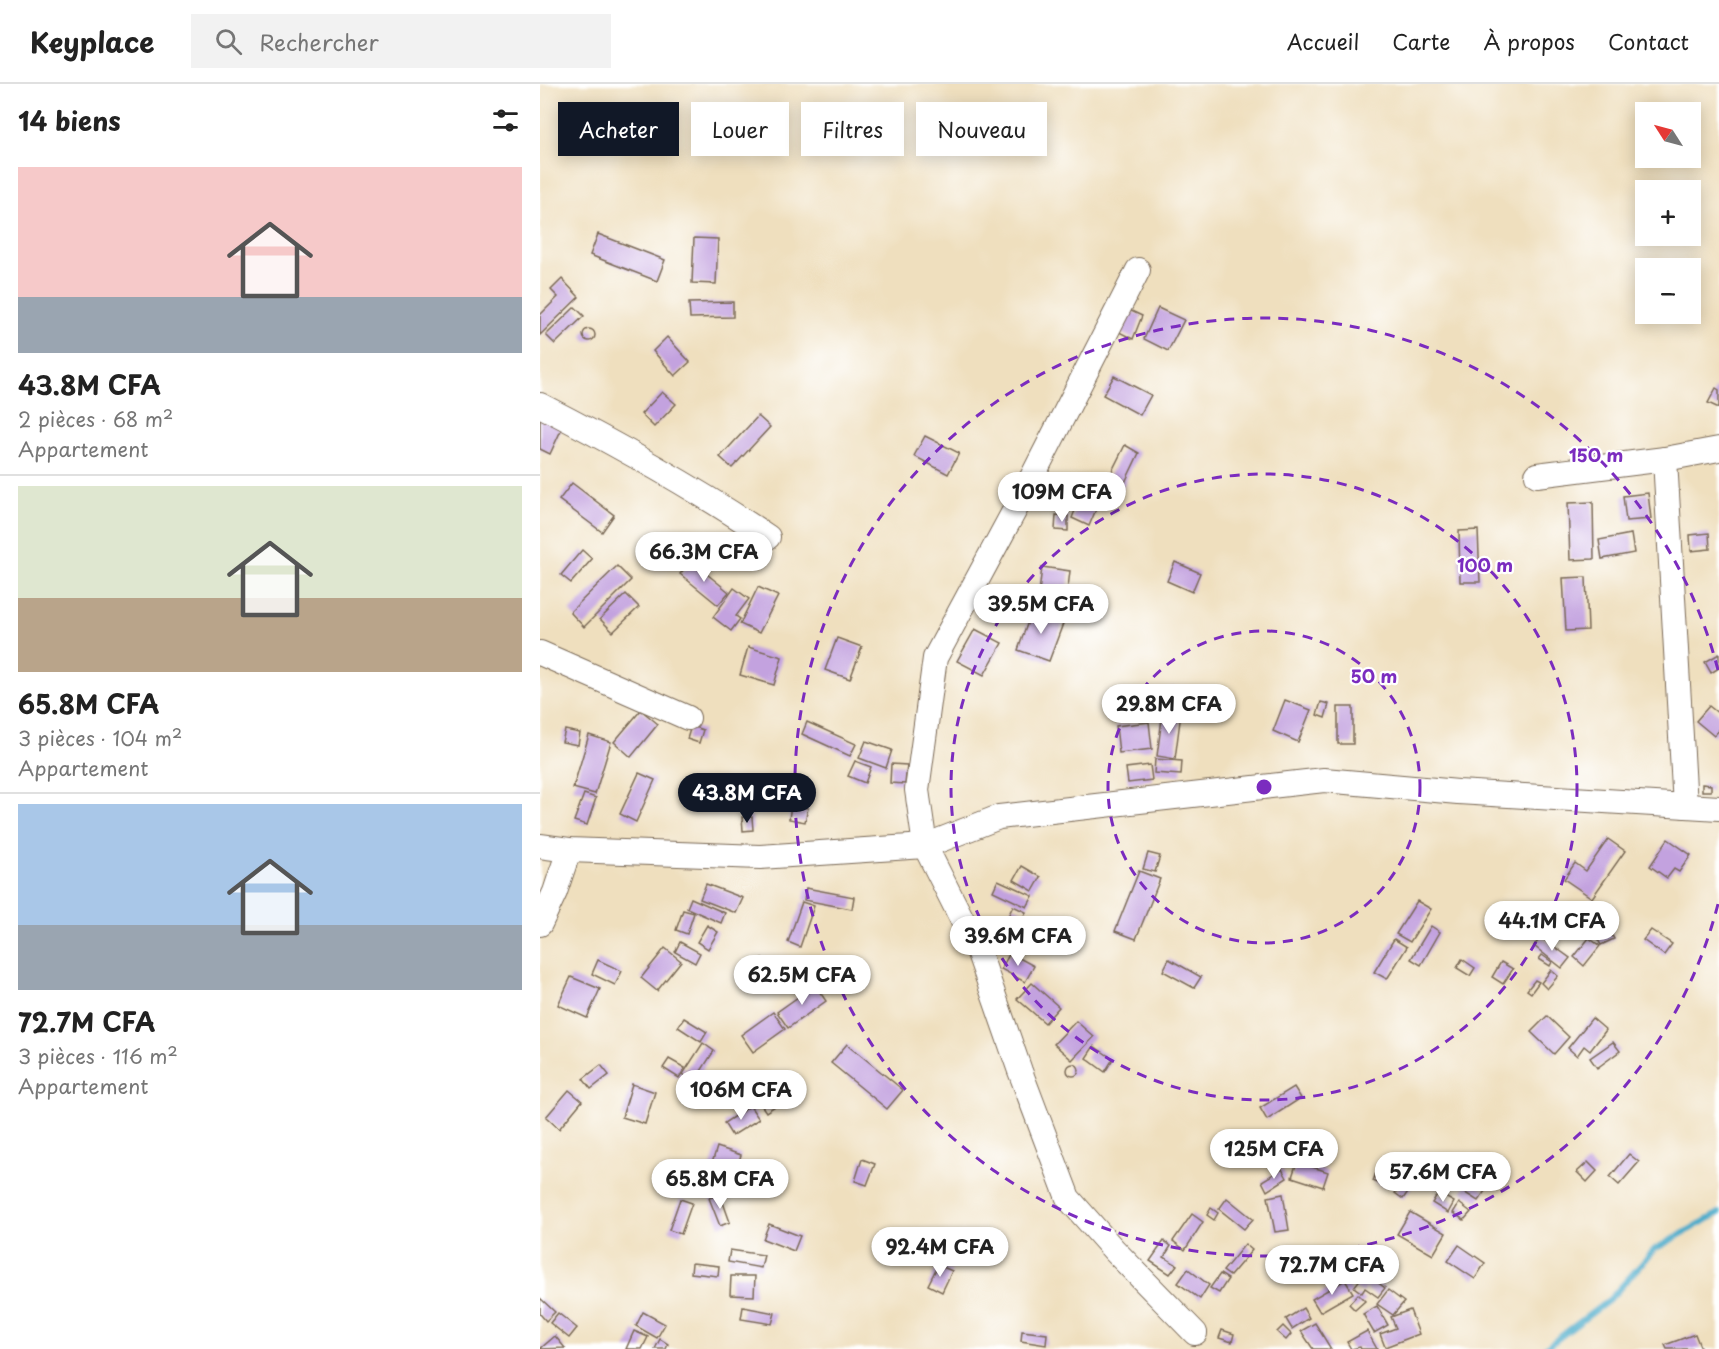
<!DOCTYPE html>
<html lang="fr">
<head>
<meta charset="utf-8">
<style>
  :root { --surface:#fff; --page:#f2f2f2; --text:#222; --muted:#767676; --line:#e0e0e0; --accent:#111827 }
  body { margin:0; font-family:"Playpen Sans",sans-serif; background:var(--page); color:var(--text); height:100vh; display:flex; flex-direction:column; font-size:22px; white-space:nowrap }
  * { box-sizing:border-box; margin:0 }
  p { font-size:20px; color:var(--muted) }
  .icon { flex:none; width:33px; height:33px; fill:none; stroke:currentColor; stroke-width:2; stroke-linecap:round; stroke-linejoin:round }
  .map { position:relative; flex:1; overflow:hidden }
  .side { display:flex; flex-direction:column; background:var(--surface); width:540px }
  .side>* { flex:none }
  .banner { position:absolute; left:18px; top:18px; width:570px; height:54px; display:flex; gap:12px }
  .needle { width:39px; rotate:306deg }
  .controls { position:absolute; left:1095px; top:18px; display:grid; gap:12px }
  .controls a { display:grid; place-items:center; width:66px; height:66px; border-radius:0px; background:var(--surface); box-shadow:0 3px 15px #0003; font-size:30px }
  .price { position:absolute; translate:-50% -51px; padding:0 14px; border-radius:21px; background:#fff; color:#222; font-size:20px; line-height:39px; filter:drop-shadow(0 2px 3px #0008) }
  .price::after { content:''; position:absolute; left:50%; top:36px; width:18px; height:14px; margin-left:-9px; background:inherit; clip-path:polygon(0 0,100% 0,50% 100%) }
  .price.active { background:var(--accent); color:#fff }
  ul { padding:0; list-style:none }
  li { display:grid; align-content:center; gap:12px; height:318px; padding:0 18px }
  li+li { border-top:2px solid var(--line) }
  li span { display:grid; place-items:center; height:186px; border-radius:0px; color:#555 }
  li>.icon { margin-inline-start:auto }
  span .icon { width:108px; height:108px; fill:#fffc; stroke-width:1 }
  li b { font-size:26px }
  h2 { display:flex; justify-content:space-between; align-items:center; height:72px; padding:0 18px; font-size:26px }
  .chip { padding:0 21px; border-radius:0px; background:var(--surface); box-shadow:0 3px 15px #0003; font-size:21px; line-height:54px }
  .chip.active { background:var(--accent); color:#fff }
  header { display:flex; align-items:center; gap:36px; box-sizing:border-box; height:84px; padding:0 30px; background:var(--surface); border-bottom:2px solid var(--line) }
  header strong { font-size:28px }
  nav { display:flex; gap:33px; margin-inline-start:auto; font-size:21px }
  .search { width:420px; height:54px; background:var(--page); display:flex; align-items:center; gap:15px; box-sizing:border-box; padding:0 21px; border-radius:0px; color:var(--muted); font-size:22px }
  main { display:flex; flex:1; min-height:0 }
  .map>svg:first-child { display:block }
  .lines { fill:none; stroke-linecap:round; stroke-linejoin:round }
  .stream { stroke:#4bacca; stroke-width:6 }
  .building { fill:#c3a2df }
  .street-casing { stroke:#7a6956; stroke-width:26 }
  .street { stroke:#fff; stroke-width:24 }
  .ring { fill:none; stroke:#7b2cbf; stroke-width:3; stroke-dasharray:10 8 }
  .centre { fill:#7b2cbf; stroke:#fff; stroke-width:3 }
  .ring-label { font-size:18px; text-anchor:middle; font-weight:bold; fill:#7b2cbf; stroke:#fff; stroke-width:4.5; stroke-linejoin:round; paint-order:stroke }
</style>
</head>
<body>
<header>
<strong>Keyplace</strong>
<div class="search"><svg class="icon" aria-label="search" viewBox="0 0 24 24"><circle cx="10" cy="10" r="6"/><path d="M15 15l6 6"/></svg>Rechercher</div>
<nav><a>Accueil</a><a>Carte</a><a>À propos</a><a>Contact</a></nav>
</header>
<main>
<section class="side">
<h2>14 biens<svg class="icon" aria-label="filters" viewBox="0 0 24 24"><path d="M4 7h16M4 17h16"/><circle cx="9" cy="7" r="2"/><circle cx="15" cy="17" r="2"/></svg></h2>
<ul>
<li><span style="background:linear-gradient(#f6c9c9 70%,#9aa5b1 0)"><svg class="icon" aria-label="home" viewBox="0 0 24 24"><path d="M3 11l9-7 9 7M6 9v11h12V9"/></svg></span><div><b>43.8M CFA</b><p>2 pièces · 68 m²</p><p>Appartement</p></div></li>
<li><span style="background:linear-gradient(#dfe7d0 60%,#b9a48a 0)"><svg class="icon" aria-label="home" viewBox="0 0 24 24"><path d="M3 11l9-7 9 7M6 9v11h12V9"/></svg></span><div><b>65.8M CFA</b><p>3 pièces · 104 m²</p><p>Appartement</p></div></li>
<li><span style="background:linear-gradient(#a9c7e8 65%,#9aa5b1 0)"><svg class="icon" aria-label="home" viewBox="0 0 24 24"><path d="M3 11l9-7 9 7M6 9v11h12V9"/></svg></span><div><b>72.7M CFA</b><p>3 pièces · 116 m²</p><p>Appartement</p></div></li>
</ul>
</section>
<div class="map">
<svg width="1179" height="1265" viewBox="0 0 1179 1265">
  <rect width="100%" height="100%" fill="#fff"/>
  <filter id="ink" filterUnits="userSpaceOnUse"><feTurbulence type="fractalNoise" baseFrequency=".0167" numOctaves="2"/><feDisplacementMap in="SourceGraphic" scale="12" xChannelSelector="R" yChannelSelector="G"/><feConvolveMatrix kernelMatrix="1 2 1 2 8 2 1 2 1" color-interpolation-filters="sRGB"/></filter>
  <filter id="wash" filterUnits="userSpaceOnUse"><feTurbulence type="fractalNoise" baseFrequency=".008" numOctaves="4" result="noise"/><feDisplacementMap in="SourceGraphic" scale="24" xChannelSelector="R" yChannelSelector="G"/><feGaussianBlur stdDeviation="1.35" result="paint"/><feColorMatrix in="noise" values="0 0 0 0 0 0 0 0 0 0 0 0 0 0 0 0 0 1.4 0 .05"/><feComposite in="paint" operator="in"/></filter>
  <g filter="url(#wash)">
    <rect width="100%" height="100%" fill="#efdfbe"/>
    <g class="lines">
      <!-- stream -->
      <path class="stream" d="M1004,1265L1069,1216L1115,1165L1179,1129"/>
    </g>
    <g id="blocks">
      <!-- building -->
      <g class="building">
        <path d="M58,150L125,176L117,197L50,171Z"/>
        <path d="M154,154L178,155L176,200L152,199Z"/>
        <path d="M22,195L39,213L0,251V231L18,213L11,206Z"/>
        <path d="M193,218V233L150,234L149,219Z"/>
        <path d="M35,223L44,232L15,260L6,251Z"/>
        <path d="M618,224L644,236L628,267L604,255Z"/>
        <path d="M587,225L602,232L593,255L577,247Z"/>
        <circle cx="49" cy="251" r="6"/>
        <path d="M127,253L150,278L135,292L113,267Z"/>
        <path d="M574,292L611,311L600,331L563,311Z"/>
        <path d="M1176,304L1179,306V324L1168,319Z"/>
        <path d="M122,308L136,320L114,343L101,330Z"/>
        <path d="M218,332L230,343L192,384L180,373Z"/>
        <path d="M0,333L22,344L10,370L0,365Z"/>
        <path d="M385,352L419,369L408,390L374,372Z"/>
        <path d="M585,361L599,369L578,413L563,405Z"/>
        <path d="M32,399L74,431L62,448L19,416Z"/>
        <path d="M542,409L560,416L549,442L532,434Z"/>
        <path d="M1108,409L1111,435L1086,437L1083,412Z"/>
        <path d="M1053,418L1054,475L1030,476L1028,419Z"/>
        <path d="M516,431L528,432V447L515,446Z"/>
        <path d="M938,446L940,498H920L919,447Z"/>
        <path d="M1169,449L1170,465L1151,467L1150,451Z"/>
        <path d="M1091,450L1094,469L1062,475L1059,456Z"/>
        <path d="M42,466L52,475L31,499L21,491Z"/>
        <path d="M151,477L189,508L178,521L140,490Z"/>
        <path d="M635,478L660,489L652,508L627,497Z"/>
        <path d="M77,482L91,496L44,543L30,528Z"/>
        <path d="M502,483L530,487L526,520L498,517Z"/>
        <path d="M1046,493L1048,546L1026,547L1023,494Z"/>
        <path d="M218,503L238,512L219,549L200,540Z"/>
        <path d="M194,504L209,515L196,532L200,535L191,547L173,533Z"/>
        <path d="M86,510L99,523L73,548L60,535Z"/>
        <path d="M492,526L524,537L509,577L478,566Z"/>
        <path d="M435,545L462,559L444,591L417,577Z"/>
        <path d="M297,554L322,563L310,595L285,586Z"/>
        <path d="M208,563L242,573L234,601L200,591Z"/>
        <path d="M1179,570V584L1171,589L1165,578Z"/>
        <path d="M631,603L667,607L665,627L628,623Z"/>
        <path d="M745,616L771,626L758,658L733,647Z"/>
        <path d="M781,618L789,620L785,634L777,631Z"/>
        <path d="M1169,622L1179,630V646L1174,652L1156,637Z"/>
        <rect x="798" y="623" width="15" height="37"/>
        <path d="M101,626L118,640L91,673L74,658Z"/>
        <path d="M623,627L641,629L635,675L617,672Z"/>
        <path d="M267,638L316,660L310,672L262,650Z"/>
        <path d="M609,638L612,665L579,669L576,642Z"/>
        <path d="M151,642L163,646L159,659L147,655Z"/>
        <path d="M25,646L40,649L38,661L22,658Z"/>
        <path d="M49,651L71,658L55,710L33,704Z"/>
        <path d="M326,657L352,666L346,684L319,674Z"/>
        <path d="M615,675L642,677L641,691L614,689Z"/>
        <path d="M315,677L331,683L325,699L308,692Z"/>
        <path d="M351,680L367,681L365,700L350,699Z"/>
        <path d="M610,681L612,696L588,699L586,684Z"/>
        <path d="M99,689L115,696L96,738L80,730Z"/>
        <path d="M1162,700L1171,701V707H1162Z"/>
        <path d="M44,710L56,714L47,741L34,737Z"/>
        <path d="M251,721L268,724L265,738L249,735Z"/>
        <path d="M202,733H212L213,746L203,747Z"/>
        <path d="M1068,755L1085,767L1052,814L1024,795L1035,779L1046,787Z"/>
        <path d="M1128,755L1151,771L1139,788L1134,785L1127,794L1110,782Z"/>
        <path d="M608,769L620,772L615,788L603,785Z"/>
        <path d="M482,782L501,793L493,807L474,796Z"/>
        <path d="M599,787L620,795L596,855L575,847Z"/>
        <path d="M458,796L493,812L487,823L453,807Z"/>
        <path d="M166,800L203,814L196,829L160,815Z"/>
        <path d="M266,804L314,813L312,825L264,816Z"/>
        <path d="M151,814L185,829L181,839L147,824Z"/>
        <path d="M877,817L891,825L870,858L856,850Z"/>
        <path d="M262,818L274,822L260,863L248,858Z"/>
        <path d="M473,822L486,828L470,861L457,855Z"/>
        <path d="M143,826L154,829L147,850L136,846Z"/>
        <path d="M167,841L178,848L168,865L157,858Z"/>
        <path d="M891,842L900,848L881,881L871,875Z"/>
        <path d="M1069,846L1074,855L1061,861L1056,852Z"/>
        <path d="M1111,846L1132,860L1124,871L1103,856Z"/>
        <path d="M1001,853L1030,874L1022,884L994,862Z"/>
        <path d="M1049,854L1060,862L1044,882L1034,873Z"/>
        <path d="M854,855L867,863L847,895L834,888Z"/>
        <path d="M140,858L160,869L155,879L135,868Z"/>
        <path d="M125,864L141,877L117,907L101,894Z"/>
        <path d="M470,869L494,882L485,898L461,885Z"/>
        <path d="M1002,871L1012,878L1010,882L999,875Z"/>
        <path d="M222,874L233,881L217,906L206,900Z"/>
        <path d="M629,875L661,893L654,904L623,887Z"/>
        <path d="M922,875L935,884L930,892L917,884Z"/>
        <path d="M58,876L82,887L75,901L52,890Z"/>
        <path d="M961,878L973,885L963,900L952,893Z"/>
        <path d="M1011,886L1018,892L1007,905L1001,899Z"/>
        <path d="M31,893L60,905L47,934L18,921Z"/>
        <path d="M995,896L999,898L991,909L987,906Z"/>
        <path d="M492,899L519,923L505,939L477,915Z"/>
        <path d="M275,901L286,917L248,944L237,928Z"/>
        <path d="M233,928L245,945L213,968L201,951Z"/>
        <path d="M1007,932L1029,953L1014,970L991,948Z"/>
        <path d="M144,934L167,948L161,958L138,943Z"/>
        <path d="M1052,934L1066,946L1050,967L1044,962L1037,972L1028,964Z"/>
        <path d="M536,937L554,953L532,976L514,960Z"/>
        <path d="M1073,958L1080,967L1057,984L1050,974Z"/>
        <path d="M163,959L174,967L154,998L143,990Z"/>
        <path d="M307,960L363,1006L347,1025L291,979Z"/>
        <path d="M554,962L573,975L565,988L546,974Z"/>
        <path d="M129,975L145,984L139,994L123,984Z"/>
        <circle cx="533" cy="986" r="6"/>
        <path d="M61,981L69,991L51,1005L43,995Z"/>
        <path d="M243,998L252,1011L226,1028L217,1015Z"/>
        <path d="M92,1000L115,1008L105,1040L82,1033Z"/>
        <path d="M754,1003L761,1014L727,1036L720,1024Z"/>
        <path d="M29,1006L42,1017L19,1045L6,1033Z"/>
        <path d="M210,1022L219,1035L192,1052L184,1039Z"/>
        <path d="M177,1063L201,1071L193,1096L169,1089Z"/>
        <path d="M1089,1070L1099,1078L1079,1101L1070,1093Z"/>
        <path d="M322,1075L335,1080L327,1101L315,1097Z"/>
        <path d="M757,1078L788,1088L783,1103L752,1093Z"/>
        <path d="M1048,1078L1057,1087L1047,1098L1037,1088Z"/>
        <path d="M742,1085L747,1094L727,1107L722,1097Z"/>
        <path d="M837,1086L850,1092L845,1102L833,1097Z"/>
        <path d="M864,1096L872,1102L863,1115L855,1109Z"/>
        <path d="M929,1097L945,1107L938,1117L922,1107Z"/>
        <path d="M898,1109L914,1118L908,1129L892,1119Z"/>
        <path d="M180,1110L190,1138L180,1142L169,1114Z"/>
        <path d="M743,1110L749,1146L735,1148L728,1113Z"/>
        <path d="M687,1114L713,1135L704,1145L679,1125Z"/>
        <path d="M140,1115L152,1119L141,1150L129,1146Z"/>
        <path d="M919,1119L931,1128L924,1136L913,1129Z"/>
        <path d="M671,1124L678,1129L674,1136L667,1131Z"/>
        <path d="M870,1128L906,1149L893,1171L857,1150Z"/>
        <path d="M652,1130L663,1138L645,1166L633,1157Z"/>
        <path d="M229,1140L260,1152L254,1167L223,1155Z"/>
        <path d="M624,1157L631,1162L624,1173L637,1181L630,1190L610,1177Z"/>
        <path d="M705,1160L712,1166L690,1192L683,1187Z"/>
        <path d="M919,1161L945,1179L935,1195L908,1177Z"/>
        <path d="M190,1166L224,1171L221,1184L188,1178Z"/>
        <path d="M152,1179L179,1182L178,1192L151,1189Z"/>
        <path d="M398,1181L412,1187L402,1208L388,1201Z"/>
        <path d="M648,1185L669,1201L660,1215L638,1199Z"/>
        <path d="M825,1189L845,1204L838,1213L825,1204L822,1209L814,1203Z"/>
        <path d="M680,1190L688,1195L679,1209L670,1204Z"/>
        <path d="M191,1192H215L214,1212L190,1211Z"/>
        <path d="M805,1196L813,1209L780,1228L772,1215Z"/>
        <path d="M848,1206L864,1218L853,1231L837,1220Z"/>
        <path d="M818,1210L825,1217L815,1226L809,1220Z"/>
        <path d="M0,1214L15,1228L6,1237L0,1230Z"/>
        <path d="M837,1222L848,1241L834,1249L823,1230Z"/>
        <path d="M203,1223L235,1229L232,1240L201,1235Z"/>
        <path d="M763,1224L769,1234L752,1245L746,1235Z"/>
        <path d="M870,1226L879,1250L845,1263L840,1250L856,1244L851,1233Z"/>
        <path d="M103,1228L125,1240L117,1254L96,1242Z"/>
        <path d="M18,1229L37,1244L29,1254L10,1239Z"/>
        <path d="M775,1239L791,1265H773L761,1247Z"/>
        <path d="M743,1242L751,1250L746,1256L737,1248Z"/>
        <path d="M682,1246L694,1250L692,1258L679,1254Z"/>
        <path d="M94,1247L108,1253L102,1265H86Z"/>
        <path d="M482,1247L507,1250L506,1261L481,1257Z"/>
        <path d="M827,1247L837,1265H821L820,1263L811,1265L807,1258Z"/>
        <path d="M1155,1250L1161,1265H1127L1125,1261Z"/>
        <path d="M15,1252L25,1264L0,1265Z"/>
        <path d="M120,1255L128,1260L126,1265H115Z"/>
      </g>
    </g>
  </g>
  <g filter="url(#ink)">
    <use href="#blocks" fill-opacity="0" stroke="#7a6956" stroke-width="1.5"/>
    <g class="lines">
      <!-- street casing -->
      <g class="street-casing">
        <g id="street">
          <path d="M598,186L485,407L395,574L377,706L385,762L439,869L480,987L528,1114L574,1166L655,1249"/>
          <path d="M0,321C78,361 155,404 228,453"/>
          <path d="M1125,375L1145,722"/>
          <path d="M997,391L1125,375L1179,365"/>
          <path d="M0,569L148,634"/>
          <path d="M0,762L29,766L220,773L385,762L459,733L784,696L918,708L1179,724"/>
          <path d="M0,840L15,808L29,766"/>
        </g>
      </g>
      <!-- street -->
      <use href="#street" class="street"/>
    </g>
  </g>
  <!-- distance rings -->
  <g class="ring">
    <circle cx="724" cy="703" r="156"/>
    <circle cx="724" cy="703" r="313"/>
    <path d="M1178 820A469 469 0 1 1 1178 586"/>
  </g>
  <circle cx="724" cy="703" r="9" class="centre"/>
  <g class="ring-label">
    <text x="1056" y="378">150 m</text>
    <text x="945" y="488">100 m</text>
    <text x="834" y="599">50 m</text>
  </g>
</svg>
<div class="controls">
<a><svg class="needle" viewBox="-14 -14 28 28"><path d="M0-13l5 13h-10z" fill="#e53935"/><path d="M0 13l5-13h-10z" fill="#767676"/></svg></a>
<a>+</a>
<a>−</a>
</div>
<b class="price" style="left:522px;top:439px">109M CFA</b>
<b class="price" style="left:164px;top:499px">66.3M CFA</b>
<b class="price" style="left:501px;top:551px">39.5M CFA</b>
<b class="price" style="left:629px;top:651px">29.8M CFA</b>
<b class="price active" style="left:207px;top:740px">43.8M CFA</b>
<b class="price" style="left:1012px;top:868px">44.1M CFA</b>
<b class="price" style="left:478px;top:883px">39.6M CFA</b>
<b class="price" style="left:262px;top:922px">62.5M CFA</b>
<b class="price" style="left:201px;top:1037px">106M CFA</b>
<b class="price" style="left:734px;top:1096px">125M CFA</b>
<b class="price" style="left:903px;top:1119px">57.6M CFA</b>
<b class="price" style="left:180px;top:1126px">65.8M CFA</b>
<b class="price" style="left:400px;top:1194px">92.4M CFA</b>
<b class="price" style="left:792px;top:1212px">72.7M CFA</b>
<div class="banner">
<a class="chip active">Acheter</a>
<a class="chip">Louer</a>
<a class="chip">Filtres</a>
<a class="chip">Nouveau</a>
</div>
</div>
</main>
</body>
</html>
